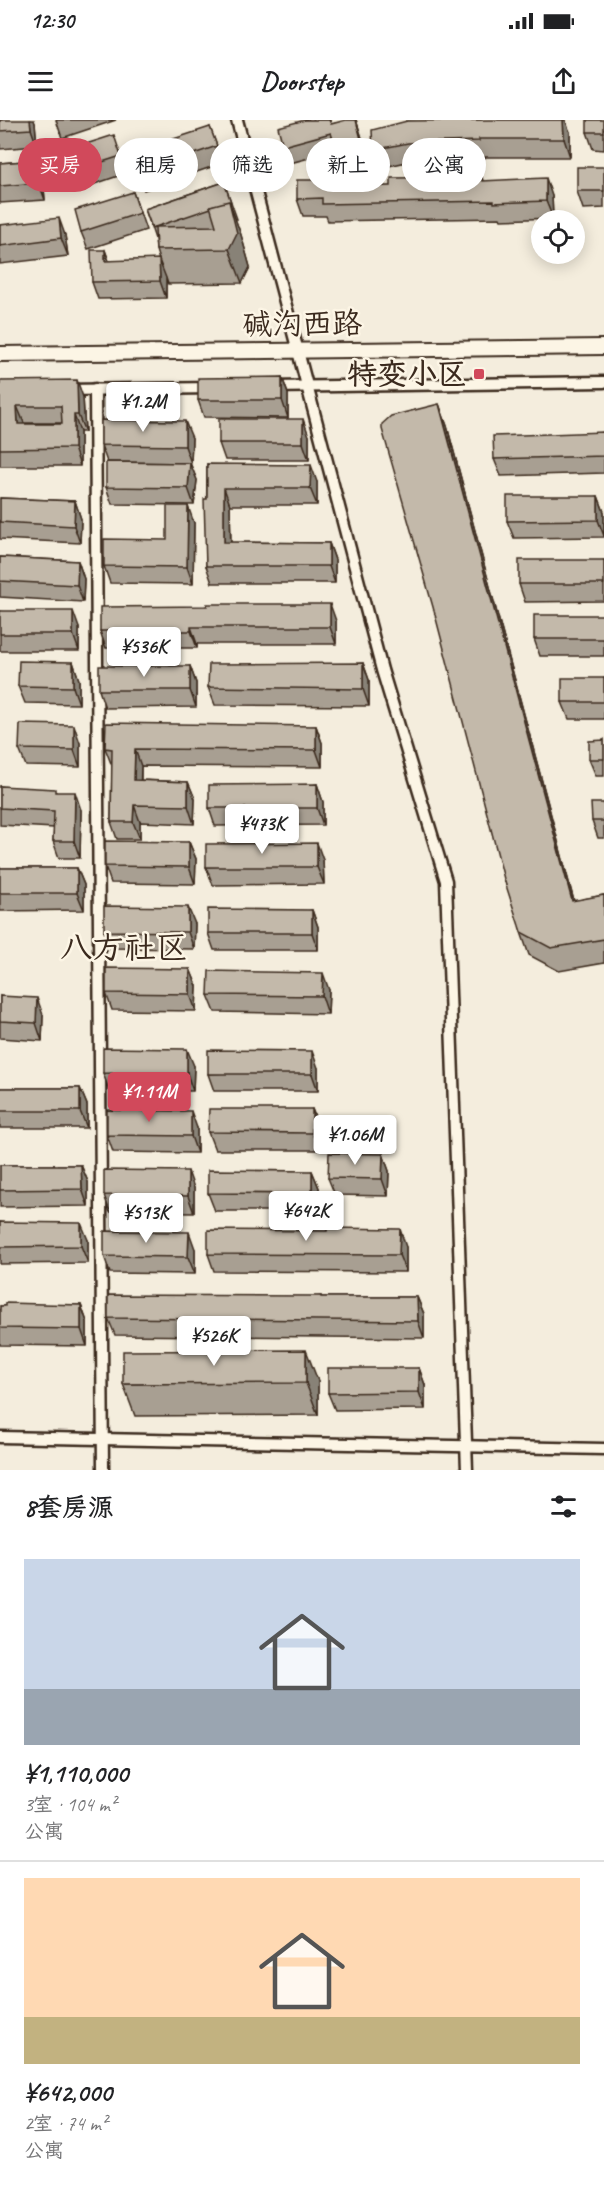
<!DOCTYPE html>
<html lang="zh">
<head>
<meta charset="utf-8">
<style>
  :root { --surface:#fff; --page:#f2f2f2; --text:#202124; --muted:#757577; --line:#e0e0e0; --accent:#d1495b }
  body { margin:0; font-family:Caveat,"LXGW WenKai TC",sans-serif; background:var(--page); color:var(--text); height:100vh; display:flex; flex-direction:column; font-size:22px; white-space:nowrap }
  * { box-sizing:border-box; margin:0 }
  p { font-size:20px; color:var(--muted) }
  .icon { flex:none; width:33px; height:33px; fill:none; stroke:currentColor; stroke-width:2; stroke-linecap:round; stroke-linejoin:round }
  .map { position:relative; height:1350px; overflow:hidden }
  .sheet { display:flex; flex-direction:column; background:var(--surface); flex:1 }
  .sheet>* { flex:none }
  .banner { position:absolute; left:18px; top:18px; width:568px; height:54px; display:flex; gap:12px }
  .buttons { position:absolute; left:531px; top:90px; display:grid; gap:12px }
  .buttons a { display:grid; place-items:center; width:54px; height:54px; border-radius:50%; background:var(--surface); box-shadow:0 3px 15px #0003; font-size:30px }
  .price { position:absolute; translate:-50% -51px; padding:0 14px; border-radius:6px; background:#fff; color:#222; font-size:20px; line-height:39px; filter:drop-shadow(0 2px 3px #0008) }
  .price::after { content:''; position:absolute; left:50%; top:36px; width:18px; height:14px; margin-left:-9px; background:inherit; clip-path:polygon(0 0,100% 0,50% 100%) }
  .price.active { background:var(--accent); color:#fff }
  ul { padding:0; list-style:none }
  li { display:grid; align-content:center; gap:12px; height:318px; padding:0 24px }
  li+li { border-top:2px solid var(--line) }
  li span { display:grid; place-items:center; height:186px; border-radius:0px; color:#555 }
  li>.icon { margin-inline-start:auto }
  span .icon { width:108px; height:108px; fill:#fffc; stroke-width:1 }
  li b { font-size:26px }
  h2 { display:flex; justify-content:space-between; align-items:center; height:72px; padding:0 24px; font-size:26px }
  .tag { padding:0 21px; border-radius:27px; background:var(--surface); box-shadow:0 3px 15px #0003; font-size:21px; line-height:54px }
  .tag.active { background:var(--accent); color:#fff }
  .status { display:flex; justify-content:space-between; align-items:center; height:42px; padding:0 30px; background:var(--surface); direction:ltr }
  .status svg { height:16px; fill:currentColor }
  header { display:flex; justify-content:space-between; align-items:center; height:78px; padding:0 24px; background:var(--surface); font-size:27px; font-weight:700 }
  .map>svg:first-child { display:block }
  .lines { fill:none; stroke-linecap:round; stroke-linejoin:round }
  .street-casing { stroke:#3b2a1e; stroke-width:15 }
  .secondary-casing { stroke:#3b2a1e; stroke-width:18 }
  .street { stroke:#fcf5e5; stroke-width:10 }
  .secondary { stroke:#fcf5e5; stroke-width:14 }
  .wall { fill:#a89f92; stroke:#3b2a1e; stroke-width:1.5; fill-rule:evenodd }
  .shaded-wall { fill:#888277; stroke:#3b2a1e; stroke-width:1.5 }
  .building { fill:#c3b9aa; stroke:#3b2a1e; stroke-width:1.5; fill-rule:evenodd }
  .poi-dot { fill:#d1495b; stroke:#fcf5e5; stroke-width:2 }
  .labels { text-anchor:middle; dominant-baseline:central; stroke-width:5; stroke-linejoin:round; paint-order:stroke }
  .street-label { font-size:30px; fill:#3b2a1e; stroke:#fcf5e5 }
  .poi-label { font-size:30px; font-weight:bold; fill:#3b2a1e; stroke:#fcf5e5; text-anchor:end }
  .neighbourhood-label { font-size:32px; fill:#3b2a1e; stroke:#fcf5e5 }
</style>
</head>
<body>
<div class="status"><b>12:30</b><svg viewBox="0 0 49 12"><path d="M0 12V9h3v3zM5 12V6h3v6zM10 12V3h3v9zM15 12V0h3v12zM26 1h20v11H26zM47 4h2v5h-2z"/></svg></div>
<header><svg class="icon" aria-label="menu" viewBox="0 0 24 24"><path d="M4 6h16M4 12h16M4 18h16"/></svg>Doorstep<svg class="icon" aria-label="share" viewBox="0 0 24 24"><path d="M12 15V3M7 8l5-5 5 5M5 13v7h14v-7"/></svg></header>
<div class="map">
<svg width="604" height="1350" viewBox="0 0 604 1350">
  <rect width="100%" height="100%" fill="#f4eddd"/>
  <filter id="ink" filterUnits="userSpaceOnUse"><feTurbulence type="fractalNoise" baseFrequency=".0167" numOctaves="2"/><feDisplacementMap in="SourceGraphic" scale="12" xChannelSelector="R" yChannelSelector="G"/><feConvolveMatrix kernelMatrix="1 2 1 2 8 2 1 2 1" color-interpolation-filters="sRGB"/></filter>
  <g filter="url(#ink)">
    <g class="lines">
      <!-- street casing -->
      <g class="street-casing">
        <g id="street">
          <path d="M237,0L382,550L446,761L467,1350"/>
          <path d="M273,267L604,262"/>
          <path d="M95,269L103,1350"/>
          <path d="M66,270L213,268"/>
          <path d="M0,1317L604,1329"/>
        </g>
      </g>
      <!-- secondary casing -->
      <g class="secondary-casing">
        <path id="secondary" d="M0,234L604,227"/>
      </g>
      <!-- street -->
      <use href="#street" class="street"/>
      <!-- secondary -->
      <use href="#secondary" class="secondary"/>
    </g>
    <!-- wall -->
    <g class="wall">
      <path d="M0,0L35,3L37,26L0,29Z"/>
      <path d="M56,0H116L62,18Z"/>
      <path d="M305,0H330L331,4L356,0L361,15L367,36L341,43L336,31L290,43L283,26Z"/>
      <path d="M604,0V30L593,29L587,12Z"/>
      <path d="M407,1L570,12V37H485V38L415,40L380,48L373,30Z"/>
      <path d="M210,7L223,43L144,70L138,53Z"/>
      <path d="M120,32L127,53L74,71L68,53Z"/>
      <path d="M37,40L43,57L45,80L0,83V43Z"/>
      <path d="M604,47V88L583,89L577,71Z"/>
      <path d="M482,57L483,61L552,76L553,98L501,100L500,98L328,101L326,96H303L297,79L329,67L391,66Z"/>
      <path d="M224,62L237,99H235L241,115L250,147L242,163L168,164L166,158V178L98,179L92,162L105,130L109,141L159,140L156,130L155,119L145,89Z"/>
      <path d="M133,72L146,110L88,129L81,112Z"/>
      <path d="M0,105L65,115L68,136L0,144Z"/>
      <path d="M282,257L288,274V298L204,297L198,280Z"/>
      <path d="M0,261L83,277L85,312H80V346H0ZM24,303H62V304H24Z"/>
      <path d="M439,284L447,306L574,781L604,775V843L559,851L529,835L521,812Z"/>
      <path d="M604,312V353L501,356L494,339Z"/>
      <path d="M309,316V340H225L219,323Z"/>
      <path d="M192,318L191,343L107,342L101,325Z"/>
      <path d="M190,343L197,360L194,385L112,384L106,367Z"/>
      <path d="M207,344L317,362V385H230L231,422L329,423L335,440V463H212L206,446Z"/>
      <path d="M598,376L604,392V417L514,418L507,401Z"/>
      <path d="M0,378L75,381L81,399L80,423L0,419Z"/>
      <path d="M194,403L193,464L110,463L104,446L167,420Z"/>
      <path d="M0,437L78,441L84,459L83,482L0,477Z"/>
      <path d="M604,440V481L525,482L519,464Z"/>
      <path d="M207,486L336,501V524H197V528H106L100,511Z"/>
      <path d="M0,491L79,508V531H0Z"/>
      <path d="M604,495V536H540L534,519Z"/>
      <path d="M73,542L79,560V584L25,583L18,566Z"/>
      <path d="M363,543L369,560V586L215,585L208,567Z"/>
      <path d="M190,546L196,563V587L105,588L99,570Z"/>
      <path d="M604,558V599H569L562,582Z"/>
      <path d="M316,606L322,623V647L141,646V660L188,662L195,679L194,704L140,702V719H117L111,702L112,646L105,628Z"/>
      <path d="M604,620V656H596L589,639Z"/>
      <path d="M80,623V647L26,646L19,629Z"/>
      <path d="M317,664L323,682V705L215,706L209,688Z"/>
      <path d="M0,666L56,672L81,690L80,738H59L53,721L54,708L0,705Z"/>
      <path d="M604,683V718H598L592,701Z"/>
      <path d="M189,722L196,739L195,764L111,763L105,746Z"/>
      <path d="M323,740L324,764L213,765L206,747Z"/>
      <path d="M0,748H77L84,765V790L0,791Z"/>
      <path d="M312,790L318,807V830H214L208,813Z"/>
      <path d="M195,804L194,829L110,828L104,811Z"/>
      <path d="M190,849L197,866L196,891L112,890L106,873Z"/>
      <path d="M329,870L328,894L215,892L208,875Z"/>
      <path d="M0,876L43,895L42,921L0,918Z"/>
      <path d="M194,946L193,971L109,970L103,953Z"/>
      <path d="M318,948V971H214L208,954Z"/>
      <path d="M0,968H80L87,985V1008H0Z"/>
      <path d="M312,989L319,1007V1030H215L208,1012Z"/>
      <path d="M197,1008V1033L113,1032L107,1015Z"/>
      <path d="M383,1034L389,1051L388,1076L335,1075L328,1058Z"/>
      <path d="M0,1045H81L88,1062V1086L0,1087Z"/>
      <path d="M312,1051L319,1068V1091H215L208,1073Z"/>
      <path d="M194,1068V1093L110,1092L104,1075Z"/>
      <path d="M0,1102L88,1120V1143L0,1144Z"/>
      <path d="M406,1127V1152L214,1151L208,1134Z"/>
      <path d="M195,1129V1154L110,1153L104,1136Z"/>
      <path d="M321,1176L322,1177H417L424,1194V1218L115,1215L108,1198Z"/>
      <path d="M81,1185L87,1202V1226L0,1225V1186Z"/>
      <path d="M419,1248L425,1265V1289L335,1290L328,1273Z"/>
      <path d="M318,1261V1295L135,1296L123,1264Z"/>
    </g>
    <!-- shaded-wall -->
    <g class="shaded-wall">
      <path d="M30,0H34L35,3L37,26L31,9Z"/>
      <path d="M356,0L361,15L367,36L361,19Z"/>
      <path d="M563,0H565L570,12V37L564,19Z"/>
      <path d="M37,40L43,57L45,80L39,63Z"/>
      <path d="M546,58L552,76L553,98L546,81Z"/>
      <path d="M229,81L241,115L250,147L242,163L229,129Z"/>
      <path d="M59,98L65,115L68,136L61,118Z"/>
      <path d="M105,130L111,147L105,141Z"/>
      <path d="M159,140L166,158V178L160,161Z"/>
      <path d="M282,257L288,274V298L282,280Z"/>
      <path d="M77,260L83,277L85,312L78,295Z"/>
      <path d="M439,284L447,306L580,804L572,781Z"/>
      <path d="M17,286L24,303V322L18,304Z"/>
      <path d="M74,295L80,312V346L74,328Z"/>
      <path d="M303,299L309,316V340L303,323Z"/>
      <path d="M185,301L192,318L191,343L185,326Z"/>
      <path d="M190,343L197,360L194,385L188,368Z"/>
      <path d="M311,345L317,362V385L310,368Z"/>
      <path d="M224,368L230,385L231,440L224,422Z"/>
      <path d="M598,376L604,392V416L598,400Z"/>
      <path d="M75,381L81,399L80,423L74,406Z"/>
      <path d="M188,386L194,403L193,464L187,447Z"/>
      <path d="M329,423L335,440V463L329,446Z"/>
      <path d="M78,441L84,459L83,482L77,465Z"/>
      <path d="M330,484L336,501V524L330,507Z"/>
      <path d="M73,491L79,508V531L73,514Z"/>
      <path d="M191,507L197,524V528L191,511Z"/>
      <path d="M73,542L79,560V584L73,567Z"/>
      <path d="M363,543L369,560V586L363,569Z"/>
      <path d="M190,546L196,563V587L190,570Z"/>
      <path d="M74,605L80,623V647L74,630Z"/>
      <path d="M316,606L322,623V647L316,630Z"/>
      <path d="M135,629L141,646L140,678L134,660Z"/>
      <path d="M188,662L195,679L194,704L188,686Z"/>
      <path d="M317,664L323,682V705L317,688Z"/>
      <path d="M75,672L81,690L80,738L74,721Z"/>
      <path d="M134,685L140,702V719L133,702Z"/>
      <path d="M189,722L196,739L195,764L189,747Z"/>
      <path d="M317,723L323,740L324,764L317,747Z"/>
      <path d="M77,748L84,765V790L77,773Z"/>
      <path d="M188,787L195,804L194,829L188,812Z"/>
      <path d="M312,790L318,807V830L312,813Z"/>
      <path d="M190,849L197,866L196,891L190,874Z"/>
      <path d="M323,853L329,870L328,894L322,876Z"/>
      <path d="M37,878L43,895L42,921L36,903Z"/>
      <path d="M187,929L194,946L193,971L187,954Z"/>
      <path d="M312,931L318,948V971L312,954Z"/>
      <path d="M80,968L87,985V1008L80,991Z"/>
      <path d="M312,989L319,1007V1030L312,1013Z"/>
      <path d="M191,991L197,1008V1033L191,1016Z"/>
      <path d="M383,1034L389,1051L388,1076L382,1059Z"/>
      <path d="M81,1045L88,1062V1086L82,1069Z"/>
      <path d="M188,1051L194,1068V1093L188,1076Z"/>
      <path d="M312,1051L319,1068V1091L312,1074Z"/>
      <path d="M81,1103L88,1120V1143L81,1126Z"/>
      <path d="M400,1109L406,1127V1152L399,1135Z"/>
      <path d="M189,1112L195,1129V1154L188,1137Z"/>
      <path d="M417,1177L424,1194V1218L418,1201Z"/>
      <path d="M81,1185L87,1202V1226L81,1209Z"/>
      <path d="M306,1230L318,1261V1295L306,1263Z"/>
      <path d="M419,1248L425,1265V1289L419,1272Z"/>
    </g>
    <!-- building -->
    <g class="building">
      <path d="M0,0H30L31,9L0,11Z"/>
      <path d="M305,0H329L331,4L346,0H356L361,19L335,26L331,13L283,26L278,7Z"/>
      <path d="M489,0H563L564,19H479V21L408,23L373,30L372,10L407,1Z"/>
      <rect x="587" y="0" width="17" height="12"/>
      <path d="M210,7L217,26L138,53L131,33Z"/>
      <path d="M114,15L121,36L68,53L61,32Z"/>
      <path d="M37,40L39,63L0,66V43Z"/>
      <rect x="577" y="47" width="27" height="24"/>
      <path d="M482,57V61L546,58V81L494,83V81L322,84V78L297,79V60H326V67L391,66V58Z"/>
      <path d="M224,62L231,82L210,86L211,88L152,108L145,89Z"/>
      <path d="M133,72L140,93L81,112L75,90Z"/>
      <path d="M229,81L237,113L229,129L156,130L155,107L216,106L210,86Z"/>
      <path d="M59,98L61,118L0,126V105Z"/>
      <path d="M91,130H105V141L159,139L160,161L92,162Z"/>
      <path d="M282,257V280H198V258Z"/>
      <path d="M77,260L78,295H74V328L0,329V261ZM17,286H61L62,304H18Z"/>
      <path d="M439,284L572,781L604,775V819L551,828L521,812L504,759L433,487L382,309V304L391,296Z"/>
      <rect x="219" y="299" width="84" height="24"/>
      <path d="M101,300L185,301V326L101,325Z"/>
      <path d="M604,312V336L494,339L493,316Z"/>
      <path d="M106,342L190,343L188,368L106,367Z"/>
      <path d="M207,344L311,345L310,368H224V422L329,423V446H206L204,379H207Z"/>
      <path d="M507,376H598V400L507,401Z"/>
      <path d="M0,378L75,381L74,406L0,402Z"/>
      <path d="M167,386H188L187,447L104,446V419L167,420Z"/>
      <path d="M0,437L78,441L77,465L0,461Z"/>
      <rect x="519" y="440" width="85" height="24"/>
      <path d="M207,484H330V507H191V511H100V487L207,486Z"/>
      <rect x="0" y="491" width="73" height="23"/>
      <rect x="534" y="495" width="70" height="24"/>
      <path d="M19,541L73,542V567L18,566Z"/>
      <path d="M363,543V569L208,567L209,544Z"/>
      <rect x="99" y="546" width="91" height="24"/>
      <rect x="562" y="558" width="42" height="24"/>
      <path d="M106,603L316,606V630L135,629L134,660L188,662V686L134,685L133,702H111L112,629L105,628Z"/>
      <path d="M20,604L74,605V630L19,629Z"/>
      <path d="M604,620V639H589V621Z"/>
      <path d="M317,664V688H209V665Z"/>
      <path d="M0,666L55,669V672H75L74,721H53L54,691L0,688Z"/>
      <path d="M591,683H604V701H592Z"/>
      <path d="M105,721L189,722V747L105,746Z"/>
      <path d="M317,723V747H206V724Z"/>
      <rect x="0" y="748" width="77" height="25"/>
      <path d="M104,786L188,787V812L104,811Z"/>
      <path d="M208,789L312,790V813H208Z"/>
      <path d="M106,848L190,849V874L106,873Z"/>
      <path d="M209,851L323,853L322,876L208,875Z"/>
      <path d="M0,876L37,878L36,903L0,901Z"/>
      <path d="M103,928L187,929V954L103,953Z"/>
      <path d="M208,930L312,931V954H208Z"/>
      <rect x="0" y="968" width="80" height="23"/>
      <path d="M209,989H312V1013L208,1012Z"/>
      <path d="M107,990L191,991V1016L107,1015Z"/>
      <path d="M329,1033L383,1034L382,1059L328,1058Z"/>
      <path d="M0,1045H81L82,1069L0,1070Z"/>
      <path d="M104,1050L188,1051V1076L104,1075Z"/>
      <path d="M208,1050L312,1051V1074L208,1073Z"/>
      <path d="M0,1102L81,1103V1126L0,1127Z"/>
      <path d="M327,1108L400,1109L399,1135L208,1134V1110L327,1111Z"/>
      <path d="M104,1111L189,1112L188,1137L104,1136Z"/>
      <path d="M108,1175L321,1176V1177H417L418,1201L108,1198Z"/>
      <path d="M5,1183L81,1185V1209L0,1208V1186H5Z"/>
      <path d="M306,1230V1263L123,1264V1231Z"/>
      <path d="M328,1248H419V1272L328,1273Z"/>
    </g>
  </g>
  <!-- markers -->
  <rect class="poi-dot" x="473" y="248" width="12" height="12" rx="3"/>
  <g class="labels">
    <!-- street labels -->
    <g class="street-label">
      <text transform="translate(302 204) rotate(-1)">碱沟西路</text>
    </g>
    <!-- poi labels -->
    <g class="poi-label">
      <text x="467" y="254">特变小区</text>
    </g>
    <!-- neighbourhood labels -->
    <g class="neighbourhood-label">
      <text x="124" y="827">八方社区</text>
    </g>
  </g>
</svg>
<div class="buttons">
<a><svg class="icon" aria-label="locate" viewBox="0 0 24 24"><circle cx="12" cy="12" r="6"/><path d="M12 2v4M12 18v4M2 12h4M18 12h4"/></svg></a>
</div>
<b class="price" style="left:143px;top:313px">¥1.2M</b>
<b class="price" style="left:144px;top:558px">¥536K</b>
<b class="price" style="left:262px;top:735px">¥473K</b>
<b class="price active" style="left:149px;top:1003px">¥1.11M</b>
<b class="price" style="left:355px;top:1046px">¥1.06M</b>
<b class="price" style="left:306px;top:1122px">¥642K</b>
<b class="price" style="left:146px;top:1124px">¥513K</b>
<b class="price" style="left:214px;top:1247px">¥526K</b>
<div class="banner">
<a class="tag active">买房</a>
<a class="tag">租房</a>
<a class="tag">筛选</a>
<a class="tag">新上</a>
<a class="tag">公寓</a>
</div>
</div>
<section class="sheet">
<h2>8套房源<svg class="icon" aria-label="filters" viewBox="0 0 24 24"><path d="M4 7h16M4 17h16"/><circle cx="9" cy="7" r="2"/><circle cx="15" cy="17" r="2"/></svg></h2>
<ul>
<li><span style="background:linear-gradient(#c9d6e8 70%,#9aa5b1 0)"><svg class="icon" aria-label="home" viewBox="0 0 24 24"><path d="M3 11l9-7 9 7M6 9v11h12V9"/></svg></span><div><b>¥1,110,000</b><p>3室 · 104 m²</p><p>公寓</p></div></li>
<li><span style="background:linear-gradient(#ffd9b3 75%,#c2b280 0)"><svg class="icon" aria-label="home" viewBox="0 0 24 24"><path d="M3 11l9-7 9 7M6 9v11h12V9"/></svg></span><div><b>¥642,000</b><p>2室 · 74 m²</p><p>公寓</p></div></li>
</ul>
</section>
</body>
</html>
